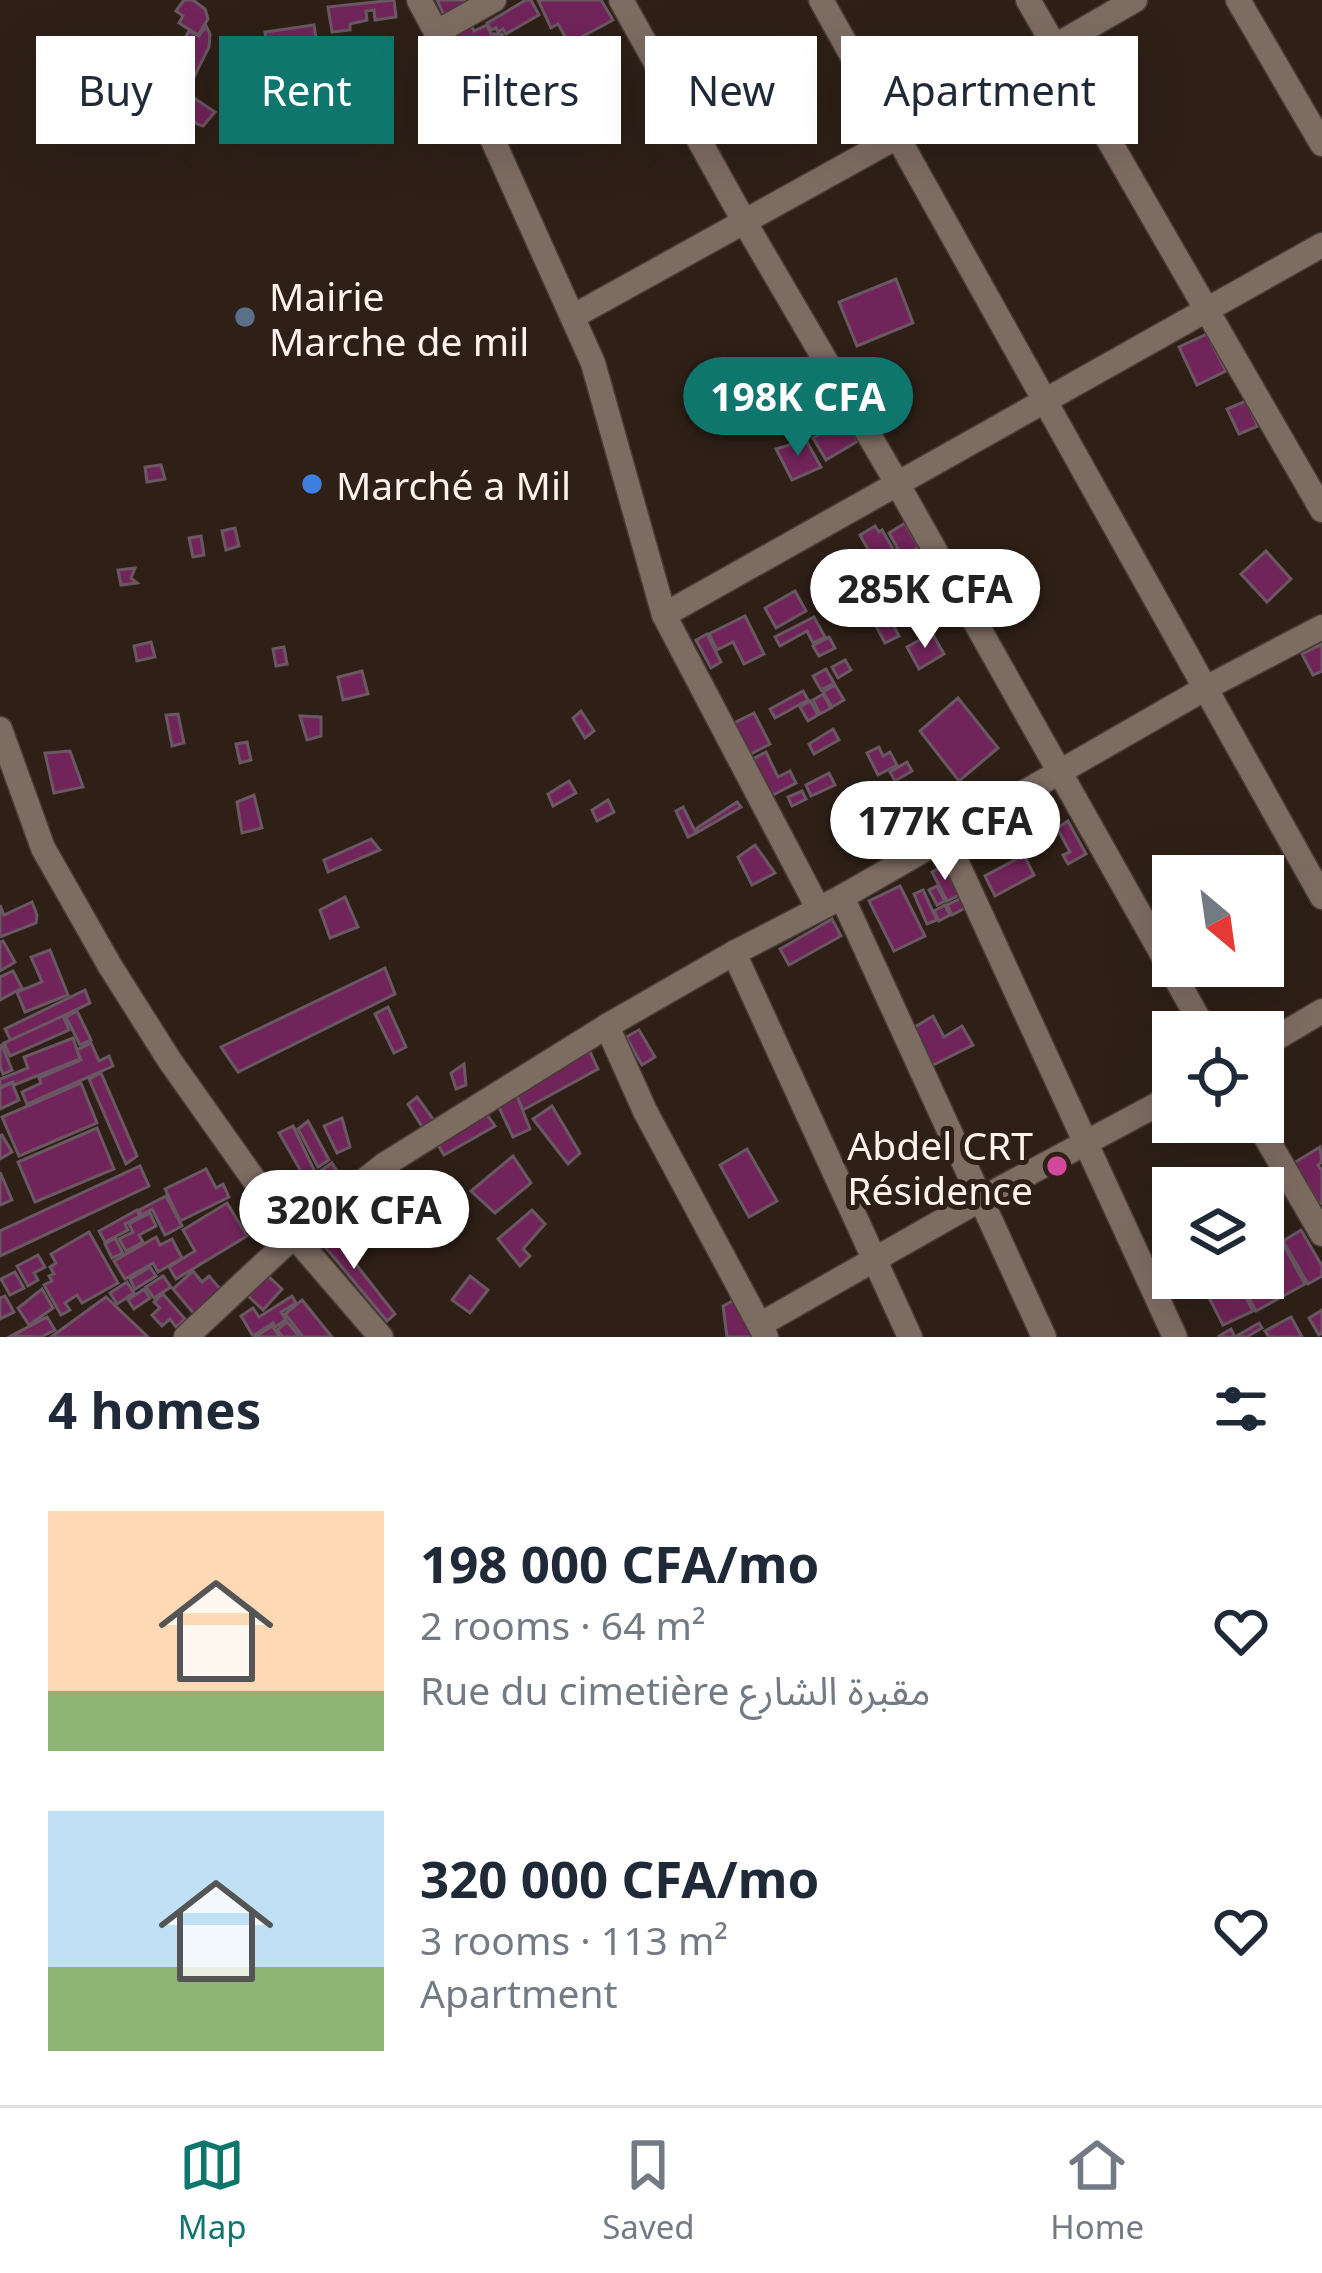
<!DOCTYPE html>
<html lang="en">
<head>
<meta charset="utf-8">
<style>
  :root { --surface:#fff; --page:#f6f6f7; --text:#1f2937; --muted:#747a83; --line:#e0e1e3; --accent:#0f766e }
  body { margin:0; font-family:"Noto Sans","Noto Sans Arabic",sans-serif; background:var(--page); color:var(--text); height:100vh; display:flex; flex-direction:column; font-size:45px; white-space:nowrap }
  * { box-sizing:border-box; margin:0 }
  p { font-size:39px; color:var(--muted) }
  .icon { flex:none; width:66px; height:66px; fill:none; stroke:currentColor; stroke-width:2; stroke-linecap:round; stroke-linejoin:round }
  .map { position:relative; height:1337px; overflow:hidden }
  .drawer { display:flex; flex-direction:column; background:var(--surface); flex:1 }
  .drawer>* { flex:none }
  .guide { position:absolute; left:36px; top:36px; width:1251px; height:108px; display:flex; gap:24px }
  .needle { width:78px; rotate:151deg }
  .fabs { position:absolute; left:1152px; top:855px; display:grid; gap:24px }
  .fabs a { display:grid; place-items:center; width:132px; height:132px; border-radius:0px; background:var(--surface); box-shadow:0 12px 48px #0002; font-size:60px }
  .price { position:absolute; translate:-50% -102px; padding:0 27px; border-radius:42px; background:#fff; color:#222; font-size:39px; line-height:78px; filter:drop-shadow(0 3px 6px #0008) }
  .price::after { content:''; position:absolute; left:50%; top:72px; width:36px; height:27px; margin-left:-18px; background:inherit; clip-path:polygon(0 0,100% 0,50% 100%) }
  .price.selected { background:var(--accent); color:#fff }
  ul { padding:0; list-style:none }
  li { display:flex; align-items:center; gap:36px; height:300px; padding:0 48px }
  li span { display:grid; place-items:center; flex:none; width:336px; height:240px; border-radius:0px; color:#555 }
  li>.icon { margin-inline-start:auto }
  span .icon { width:144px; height:144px; fill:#fffc; stroke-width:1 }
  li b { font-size:51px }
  h2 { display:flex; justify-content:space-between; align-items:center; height:144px; padding:0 48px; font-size:51px }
  .pill { padding:0 42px; border-radius:0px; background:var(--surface); box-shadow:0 12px 48px #0002; font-size:42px; line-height:108px }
  .pill.selected { background:var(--accent); color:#fff }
  .dock { display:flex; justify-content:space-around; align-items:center; height:168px; border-top:3px solid var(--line); background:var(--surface); font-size:33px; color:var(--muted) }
  .dock a { display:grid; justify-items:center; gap:6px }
  .dock .selected { color:var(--accent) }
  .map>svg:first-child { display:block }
  .building { fill:#71245a; stroke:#695862; stroke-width:3 }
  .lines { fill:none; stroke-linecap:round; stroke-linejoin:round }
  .minor-casing { stroke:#483c36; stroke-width:27 }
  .minor { stroke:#7d6c62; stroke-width:24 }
  .service-dot { fill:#5c6f8a; stroke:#2e2017; stroke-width:4.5 }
  .shop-dot { fill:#3f7fe0; stroke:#2e2017; stroke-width:4.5 }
  .hotel-dot { fill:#d1479c; stroke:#2e2017; stroke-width:4.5 }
  .labels { text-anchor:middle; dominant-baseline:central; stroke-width:10; stroke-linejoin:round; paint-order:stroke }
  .poi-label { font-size:39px; fill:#fdf3ed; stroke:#2e2017; text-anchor:start }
</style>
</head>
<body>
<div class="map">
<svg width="1322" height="1337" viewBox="0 0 1322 1337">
  <rect width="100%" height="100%" fill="#2e2017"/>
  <!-- building -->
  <g class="building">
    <path d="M184,0H193L205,9L208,19L198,35L179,23L183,16L176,11Z"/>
    <path d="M394,0L396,17L375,20L374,10L366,11L367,20L350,24V30L332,32L328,7Z"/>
    <path d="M437,0H475L444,15Z"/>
    <path d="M526,0H531L539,15L506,34L503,29L498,32L496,28L491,30L487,23Z"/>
    <path d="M538,0H601L613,20L574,41L567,40L558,24L551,28Z"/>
    <path d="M471,24L474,31L487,25L491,34H502L509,51L485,62L476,43L454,53L446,36Z"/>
    <path d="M314,25L316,38L267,45L265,32Z"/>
    <path d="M206,26L210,34L209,47L191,83L169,67L189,31L199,36Z"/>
    <path d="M536,54L549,84L527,93L521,80L525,79L518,62Z"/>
    <path d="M589,63L601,86L574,100L572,97L563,102L552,82Z"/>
    <path d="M163,66L175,74L165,89L153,81Z"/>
    <path d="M191,96L215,112L203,126L197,124L182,113Z"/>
    <path d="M896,279L913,323L857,346L839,302Z"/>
    <path d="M1207,334L1226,371L1197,385L1179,347Z"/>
    <path d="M1246,401L1258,426L1239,434L1227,409Z"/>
    <path d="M846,418L858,441L826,460L813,438Z"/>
    <path d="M806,440L821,467L792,480L776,449Z"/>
    <path d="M161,465L165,479L147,482L145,467Z"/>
    <path d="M905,523L919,547L902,556L889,533Z"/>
    <path d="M875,526L879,532L882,530L893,549L874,560L860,535Z"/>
    <path d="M235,528L239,546L226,550L222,531Z"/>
    <path d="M201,536L204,555L193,557L189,538Z"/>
    <path d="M896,550L901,559L889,566L891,570L885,574L877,561Z"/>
    <path d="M1266,551L1291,579L1267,602L1241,574Z"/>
    <path d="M135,568L131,578L137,583L121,585L118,570Z"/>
    <path d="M795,591L806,611L776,628L765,608Z"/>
    <path d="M881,601L899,636L885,643L867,609Z"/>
    <path d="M745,616L764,654L744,664L733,642L717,650L709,634Z"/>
    <path d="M814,617L825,637L813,643L807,631L780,646L775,637Z"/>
    <path d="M932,633L944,654L919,669L907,647Z"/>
    <path d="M707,634L721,662L711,668L696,640Z"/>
    <path d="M829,637L835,648L819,656L813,646Z"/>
    <path d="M151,642L155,657L137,661L134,646Z"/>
    <path d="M1322,644V671L1313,675L1302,654Z"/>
    <path d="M284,647L287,664L276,666L273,649Z"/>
    <path d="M845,660L851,670L838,678L832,667Z"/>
    <path d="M826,669L834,683L821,690L813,676Z"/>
    <path d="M362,671L368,694L343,700L338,677Z"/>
    <path d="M835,685L844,700L832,707L823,692Z"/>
    <path d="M803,691L808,700L775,718L770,709Z"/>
    <path d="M823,694L831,708L820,714L813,700Z"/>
    <path d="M958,698L998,748L959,781L920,731Z"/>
    <path d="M810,701L818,715L808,721L800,707Z"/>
    <path d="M581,711L594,731L585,738L573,718Z"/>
    <path d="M754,713L770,744L745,757L728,726Z"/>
    <path d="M178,714L184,743L172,746L166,715Z"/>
    <path d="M300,716L321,717V736L307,740Z"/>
    <path d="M833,729L839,740L814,754L809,744Z"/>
    <path d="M247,742L251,760L240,763L236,744Z"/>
    <path d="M879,747L883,756L890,752L897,765L878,775L867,753Z"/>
    <path d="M70,751L83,787L54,793L45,753Z"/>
    <path d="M766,752L778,777L790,771L796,783L771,796L753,759Z"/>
    <path d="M907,762L912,771L895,781L890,772Z"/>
    <path d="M829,773L835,785L811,796L806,785Z"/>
    <path d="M569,781L576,793L553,806L548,794Z"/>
    <path d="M802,791L806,799L792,806L788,797Z"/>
    <path d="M254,795L262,828L242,833L237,802Z"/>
    <path d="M608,800L614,812L597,821L592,810Z"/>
    <path d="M737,802L741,807L698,832L697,828Z"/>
    <path d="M924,802L929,811L905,824L900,815Z"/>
    <path d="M683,807L696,833L688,837L676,811Z"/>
    <path d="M925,820L933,836L913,846L905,830Z"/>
    <path d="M1068,821L1086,854L1068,864L1063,855L1070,852L1057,828Z"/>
    <path d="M995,829L1001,840L971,857L965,846Z"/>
    <path d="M903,831L912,848L887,862L878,844Z"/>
    <path d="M371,839L380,850L328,872L324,860Z"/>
    <path d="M755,845L775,873L752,885L738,857Z"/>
    <path d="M1024,855L1034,875L995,896L985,876Z"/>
    <path d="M944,865L959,895L947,901L932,872Z"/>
    <path d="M900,886L925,936L894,951L869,901Z"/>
    <path d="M937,886L945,901L937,905L929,890Z"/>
    <path d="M923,890L937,920L927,924L914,894Z"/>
    <path d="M345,897L358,927L330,938L320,910Z"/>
    <path d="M962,898L967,907L952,915L947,905Z"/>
    <path d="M32,902L37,915L36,923L0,937V905L4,915Z"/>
    <path d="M945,905L950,915L939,921L934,911Z"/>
    <path d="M832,919L841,936L789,965L780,949Z"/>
    <path d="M3,941L15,962L0,971V942Z"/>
    <path d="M50,950L68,995L25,1012L17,992L42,982L31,957Z"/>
    <path d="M385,968L395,994L238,1072L221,1047Z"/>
    <path d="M13,971L22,988L0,1000V977Z"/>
    <path d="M85,990L90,1003L11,1041L5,1029Z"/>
    <path d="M388,1007L406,1047L394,1053L375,1014Z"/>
    <path d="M77,1011L91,1040L80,1045L66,1017Z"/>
    <path d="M63,1016L69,1030L10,1056L4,1043Z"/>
    <path d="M933,1016L944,1037L962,1026L973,1045L931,1066L913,1028Z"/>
    <path d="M639,1030L655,1057L642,1065L626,1037Z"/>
    <path d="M73,1038L80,1059L14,1085L13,1082L0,1087V1079L28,1068L24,1057Z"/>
    <path d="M91,1043L99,1061L109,1056L113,1066L27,1104L22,1092L41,1083L39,1078L81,1060L77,1050Z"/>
    <path d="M2,1045L12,1070L3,1074L0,1066V1046Z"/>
    <path d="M587,1045L598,1069L523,1110L515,1091Z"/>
    <path d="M464,1064L466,1085L456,1089L451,1073Z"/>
    <path d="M101,1073L137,1156L126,1164L89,1079Z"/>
    <path d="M12,1083L19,1100L0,1109V1088Z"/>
    <path d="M81,1083L97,1123L19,1156L2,1117Z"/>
    <path d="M515,1091L530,1129L513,1137L494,1097Z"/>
    <path d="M417,1097L436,1123L424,1130L408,1104Z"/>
    <path d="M552,1106L580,1153L568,1164L533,1119Z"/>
    <path d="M483,1109L495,1126L444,1155L438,1145Z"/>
    <path d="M342,1118L350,1147L337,1153L324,1126Z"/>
    <path d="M308,1121L329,1160L318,1167L298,1129Z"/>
    <path d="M293,1126L316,1174L303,1175L279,1133Z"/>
    <path d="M97,1128L114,1169L35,1202L18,1162Z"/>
    <path d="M2,1135L12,1152L0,1159V1136Z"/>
    <path d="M1320,1147L1322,1162L1318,1165L1322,1171V1203L1319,1204L1294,1163Z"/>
    <path d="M747,1149L777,1201L749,1217L720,1165Z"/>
    <path d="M513,1156L531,1183L495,1213L471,1191Z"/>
    <path d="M332,1163L342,1179L297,1212L287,1194Z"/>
    <path d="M140,1166L149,1186L0,1256V1231Z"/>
    <path d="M206,1169L216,1188L223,1184L229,1197L180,1221L165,1189Z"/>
    <path d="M0,1172L12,1200L0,1205Z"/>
    <path d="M358,1194L371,1208L343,1229L335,1216Z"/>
    <path d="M166,1196L182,1226L165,1235L152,1209L142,1215L139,1210Z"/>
    <path d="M227,1203L247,1236L176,1279L169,1267L195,1251L183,1230Z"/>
    <path d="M137,1210L140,1216L125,1224L128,1230L105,1242L99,1231Z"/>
    <path d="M532,1210L545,1224L523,1249L530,1256L520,1266L498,1239Z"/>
    <path d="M150,1213L156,1226L139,1235L143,1242L126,1251L119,1239L133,1232L129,1224Z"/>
    <path d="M326,1226L395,1314L387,1321L315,1235Z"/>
    <path d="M1301,1230L1322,1266V1276L1308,1284L1283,1241Z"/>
    <path d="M89,1232L118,1283L82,1303L77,1295L65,1303L70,1310L61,1315L44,1285L52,1281L49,1276L54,1274L50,1267L56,1263L51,1254Z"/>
    <path d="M156,1237L160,1245L172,1239L182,1258L158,1272L153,1263L125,1279L114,1261Z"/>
    <path d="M115,1238L123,1253L112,1258L105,1244Z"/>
    <path d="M1284,1246L1305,1284L1256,1311L1238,1278H1263V1257Z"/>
    <path d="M38,1255L45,1267L34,1273L38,1280L28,1286L17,1266Z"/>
    <path d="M150,1267L156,1276L135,1289L130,1279Z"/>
    <path d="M193,1271L202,1282L209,1276L223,1292L195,1315L173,1289Z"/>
    <path d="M15,1272L24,1288L10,1295L1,1279Z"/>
    <path d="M266,1274L282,1289L263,1310L247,1295Z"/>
    <path d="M163,1276L171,1287L154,1298L146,1287Z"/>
    <path d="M470,1276L488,1290L470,1313L452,1300Z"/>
    <path d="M1199,1278H1236L1253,1311L1223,1325Z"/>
    <path d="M127,1282L134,1293L117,1304L110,1293Z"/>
    <path d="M42,1289L53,1308L29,1325L18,1308Z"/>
    <path d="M144,1289L150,1298L134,1309L128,1300Z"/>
    <path d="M163,1294L185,1319L176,1327L170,1319L162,1326L152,1315L160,1308L154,1302Z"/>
    <path d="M5,1296L14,1312L0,1319V1298Z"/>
    <path d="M292,1296L296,1303L281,1312L286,1320L275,1327L273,1323L253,1336L241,1316L253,1308L259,1317Z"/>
    <path d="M106,1297L148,1337H51Z"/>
    <path d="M302,1300L332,1337H303L285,1314Z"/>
    <path d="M734,1300L755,1337H727L723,1306Z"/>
    <path d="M1322,1310V1333L1319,1335L1309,1318Z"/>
    <path d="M47,1317L55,1330L41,1337L11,1336Z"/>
    <path d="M1291,1317L1302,1337H1269L1265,1331Z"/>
    <path d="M287,1322L300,1337H283L277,1330Z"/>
    <path d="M1259,1323L1262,1328L1247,1337H1219V1336L1231,1329L1235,1337Z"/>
    <path d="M272,1326L280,1337H255Z"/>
  </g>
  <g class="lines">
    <!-- minor casing -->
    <g class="minor-casing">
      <g id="minor">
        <path d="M419,0L486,125L593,363L664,615L818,908"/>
        <path d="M621,0L744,221L897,483L1206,1032"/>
        <path d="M821,0L1322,897"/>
        <path d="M1028,0L1322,510"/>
        <path d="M1238,0L1322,144"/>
        <path d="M437,32L494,0"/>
        <path d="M574,316L897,137L1135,0"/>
        <path d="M664,615L1322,245"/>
        <path d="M0,729L43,848L110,966L170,1061L294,1236L381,1337"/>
        <path d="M946,839L1175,1337"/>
        <path d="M842,897L1044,1337"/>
        <path d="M734,953L910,1337"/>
        <path d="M607,1026L645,1111L766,1337"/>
        <path d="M1263,1046L1322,1011"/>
        <path d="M1257,1122L1322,1234"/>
        <path d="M761,1324L981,1199L1173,1096"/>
        <path d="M186,1337L294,1236L384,1165L607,1026L734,953L842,897L1204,689L1322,627"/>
      </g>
    </g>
    <!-- minor -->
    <use href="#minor" class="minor"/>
  </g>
  <!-- markers -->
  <circle class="service-dot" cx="245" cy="317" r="12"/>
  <circle class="shop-dot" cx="312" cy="484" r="12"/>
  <circle class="hotel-dot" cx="1057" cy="1166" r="12"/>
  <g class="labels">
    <!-- poi labels -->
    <g class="poi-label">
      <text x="269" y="295">Mairie<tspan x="269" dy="45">Marche de mil</tspan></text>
      <text x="336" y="484">Marché a Mil</text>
      <text x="1033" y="1144" text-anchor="end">Abdel CRT<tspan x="1033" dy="45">Résidence</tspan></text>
    </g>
  </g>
</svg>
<div class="fabs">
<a><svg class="needle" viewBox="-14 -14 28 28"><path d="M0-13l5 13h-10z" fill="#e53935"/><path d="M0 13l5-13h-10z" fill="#747a83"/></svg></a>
<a><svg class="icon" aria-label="locate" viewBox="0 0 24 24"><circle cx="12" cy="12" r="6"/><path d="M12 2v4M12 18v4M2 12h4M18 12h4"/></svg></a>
<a><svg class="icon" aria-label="layers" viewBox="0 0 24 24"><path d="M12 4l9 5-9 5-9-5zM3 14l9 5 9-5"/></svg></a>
</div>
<b class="price selected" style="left:798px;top:459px">198K CFA</b>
<b class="price" style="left:925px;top:651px">285K CFA</b>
<b class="price" style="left:945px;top:883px">177K CFA</b>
<b class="price" style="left:354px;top:1272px">320K CFA</b>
<div class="guide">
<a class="pill">Buy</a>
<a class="pill selected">Rent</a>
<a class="pill">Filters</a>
<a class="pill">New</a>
<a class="pill">Apartment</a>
</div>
</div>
<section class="drawer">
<h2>4 homes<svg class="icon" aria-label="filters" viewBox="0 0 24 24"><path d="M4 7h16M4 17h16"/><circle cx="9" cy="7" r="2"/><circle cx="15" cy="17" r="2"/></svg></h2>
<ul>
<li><span style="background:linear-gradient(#ffd9b3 75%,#8fb573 0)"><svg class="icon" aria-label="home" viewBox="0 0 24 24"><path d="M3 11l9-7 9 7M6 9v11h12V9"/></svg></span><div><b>198 000 CFA/mo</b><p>2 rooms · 64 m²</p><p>Rue du cimetière مقبرة الشارع</p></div><svg class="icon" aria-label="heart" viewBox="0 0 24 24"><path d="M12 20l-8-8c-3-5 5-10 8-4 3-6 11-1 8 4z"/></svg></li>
<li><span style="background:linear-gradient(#bfe0f5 65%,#8fb573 0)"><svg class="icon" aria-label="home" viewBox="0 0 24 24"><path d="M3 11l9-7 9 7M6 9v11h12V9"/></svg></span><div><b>320 000 CFA/mo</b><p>3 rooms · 113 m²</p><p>Apartment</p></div><svg class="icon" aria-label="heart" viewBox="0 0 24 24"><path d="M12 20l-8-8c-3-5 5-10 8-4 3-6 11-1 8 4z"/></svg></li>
</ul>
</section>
<nav class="dock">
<a class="selected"><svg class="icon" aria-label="map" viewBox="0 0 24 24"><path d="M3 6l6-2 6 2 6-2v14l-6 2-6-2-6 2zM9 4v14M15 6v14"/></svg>Map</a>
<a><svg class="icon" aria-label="saved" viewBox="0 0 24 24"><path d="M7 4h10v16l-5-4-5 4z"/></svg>Saved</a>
<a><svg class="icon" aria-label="home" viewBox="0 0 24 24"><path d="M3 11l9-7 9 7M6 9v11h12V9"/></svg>Home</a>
</nav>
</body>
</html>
